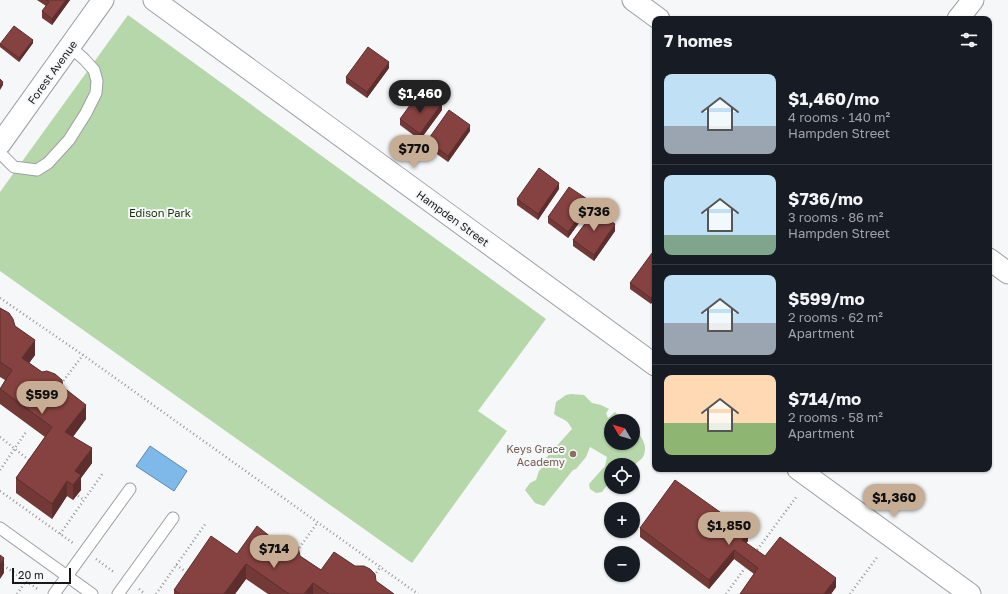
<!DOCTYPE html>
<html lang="en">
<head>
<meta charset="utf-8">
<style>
  :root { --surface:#171b24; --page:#242831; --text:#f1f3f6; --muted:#9ea1a6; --line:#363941; --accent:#c7ad93 }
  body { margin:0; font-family:"Golos Text",sans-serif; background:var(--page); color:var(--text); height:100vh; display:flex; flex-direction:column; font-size:15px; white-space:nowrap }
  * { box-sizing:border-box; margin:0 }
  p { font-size:13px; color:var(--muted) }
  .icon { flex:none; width:22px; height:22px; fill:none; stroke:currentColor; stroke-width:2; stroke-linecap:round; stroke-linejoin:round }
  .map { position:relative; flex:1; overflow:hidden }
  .side { position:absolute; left:652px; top:16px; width:340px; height:456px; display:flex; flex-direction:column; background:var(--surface); border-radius:8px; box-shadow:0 1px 3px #0004 }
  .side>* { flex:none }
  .needle { width:26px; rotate:308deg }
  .tools { position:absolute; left:604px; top:414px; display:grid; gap:8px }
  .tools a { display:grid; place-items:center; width:36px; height:36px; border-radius:50%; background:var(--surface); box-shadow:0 1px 3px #0004; font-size:20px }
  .scale { position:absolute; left:12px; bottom:10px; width:59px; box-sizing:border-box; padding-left:4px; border:2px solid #181819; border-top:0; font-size:11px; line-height:14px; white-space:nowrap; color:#181819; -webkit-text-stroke:3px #f5f7f9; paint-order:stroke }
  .price { position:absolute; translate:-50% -34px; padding:0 9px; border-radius:14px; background:var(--accent); color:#111; font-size:13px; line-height:26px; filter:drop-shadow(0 1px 2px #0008) }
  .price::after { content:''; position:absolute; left:50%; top:24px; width:12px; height:9px; margin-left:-6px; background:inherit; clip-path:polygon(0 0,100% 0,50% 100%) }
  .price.current { background:#222; color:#fff }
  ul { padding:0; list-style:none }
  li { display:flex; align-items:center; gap:12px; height:100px; padding:0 12px }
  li+li { border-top:1px solid var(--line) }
  li span { display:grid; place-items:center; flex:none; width:112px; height:80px; border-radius:8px; color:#555 }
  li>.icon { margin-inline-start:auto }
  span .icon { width:48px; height:48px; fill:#fffc; stroke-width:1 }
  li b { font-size:17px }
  h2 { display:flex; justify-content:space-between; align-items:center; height:48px; padding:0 12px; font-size:17px }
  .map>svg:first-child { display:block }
  .green { fill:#b6d7a9 }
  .water { fill:#7fb9ea; stroke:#6089ab }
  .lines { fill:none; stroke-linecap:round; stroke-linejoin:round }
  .lane-casing { stroke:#9d9fa2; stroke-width:13 }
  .street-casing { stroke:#9d9fa2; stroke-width:23 }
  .path { stroke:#969799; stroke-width:2.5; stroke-dasharray:1 3; stroke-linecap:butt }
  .lane { stroke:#fff; stroke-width:11 }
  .street { stroke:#fff; stroke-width:21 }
  .wall { fill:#723937 }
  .shaded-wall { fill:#5d2e2d }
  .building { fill:#854240; stroke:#5d2e2d }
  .education-dot { fill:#8d6e63; stroke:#f5f7f9; stroke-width:1.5 }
  .labels { text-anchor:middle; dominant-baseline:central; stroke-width:4; stroke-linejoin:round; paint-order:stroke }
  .street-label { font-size:11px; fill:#181819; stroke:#f5f7f9 }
  .park-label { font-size:11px; fill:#173209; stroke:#f5f7f9 }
  .education-label { font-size:11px; fill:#785e54; stroke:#f5f7f9; text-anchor:end }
</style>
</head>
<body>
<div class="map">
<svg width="1008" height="594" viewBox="0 0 1008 594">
  <rect width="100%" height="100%" fill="#f5f7f9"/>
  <!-- green -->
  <g class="green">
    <path d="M128,15L546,319L478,411L507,431L412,563L0,271V192Z"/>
    <path d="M571,394L584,395L592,403L601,405L609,409L606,413L608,418L615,412L625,421H611V443H633V428C641,435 649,446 643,457C641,460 636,463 633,466L611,465V480L602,492L596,493L590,489L589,484L605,466L607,457L590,447L586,457L576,469L573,470L544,506L535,503L525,490L530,483L536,480L539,471L546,463L545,459L572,429C567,418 562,420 554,414L556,402L566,395Z"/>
  </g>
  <!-- water -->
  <path class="water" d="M150,446L187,471L174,491L136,466Z"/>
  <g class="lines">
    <!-- lane casing -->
    <g class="lane-casing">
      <g id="lane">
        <path d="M0,153L14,167L37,170L48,163L69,140L86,113L96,93L97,81L94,70L84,59L70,47"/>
        <path d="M0,528L92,594"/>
        <path d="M54,594L130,489"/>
        <path d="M118,594L173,518"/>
      </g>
    </g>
    <!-- street casing -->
    <g class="street-casing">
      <g id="street">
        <path d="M154,0L655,365"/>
        <path d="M633,0L659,19"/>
        <path d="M958,19L973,0"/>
        <path d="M0,144L103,0"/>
        <path d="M989,259L1008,273"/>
        <path d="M798,469L970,594"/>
      </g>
    </g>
    <!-- path -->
    <g class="path">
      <path d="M0,298L83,355L418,594"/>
      <path d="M61,384L83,355"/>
      <path d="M0,437L30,461"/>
      <path d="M0,470L26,432"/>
      <path d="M0,491L73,543"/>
      <path d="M78,496L84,500"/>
      <path d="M60,534L103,473"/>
      <path d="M297,551L318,522"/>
      <path d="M755,553L797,496"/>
      <path d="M96,559L115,573"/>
      <path d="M0,563L39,590"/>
      <path d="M176,565L185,571"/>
      <path d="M374,576L381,566"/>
      <path d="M139,589L145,594"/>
      <path d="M17,594L26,581"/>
      <path d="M156,594L206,523"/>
      <path d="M726,594L745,568"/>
      <path d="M850,594L878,556"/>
    </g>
    <!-- lane -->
    <use href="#lane" class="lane"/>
    <!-- street -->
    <use href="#street" class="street"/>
  </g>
  <!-- wall -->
  <g class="wall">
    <path d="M37,0H70L52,25L42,18V11L46,6Z"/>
    <path d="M33,43L19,62L0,47V44Z"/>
    <path d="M389,68L367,98L346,83V77Z"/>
    <path d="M427,105L442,110L420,140L400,125V119Z"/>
    <path d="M470,131L448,162L427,147V141Z"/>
    <path d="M559,189L538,220L517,205V199Z"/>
    <path d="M590,208L568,238L548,223V217Z"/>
    <path d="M615,231L594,261L573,246V240Z"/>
    <path d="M655,255L651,304L630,289V283Z"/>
    <path d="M0,308L15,326L35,355L29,363L63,387L86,419L73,437L92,463L81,478V490L73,500L67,496L52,519L16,493V478L45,437L0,404V389L5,380L0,377Z"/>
    <path d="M640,528L748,541L746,543L765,556L836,587L831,594H740L754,574L734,559L709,589L640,537Z"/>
    <path d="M272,538L321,570L376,581L394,594H268L246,579L235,594H174V590L237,554Z"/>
  </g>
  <!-- shaded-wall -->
  <g class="shaded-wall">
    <path d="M66,0H70L52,25V19Z"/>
    <path d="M33,40V43L19,62V58Z"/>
    <path d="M389,62V68L367,98V92Z"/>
    <path d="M3,82V85L0,90V86Z"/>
    <path d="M442,103V110L420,140V134Z"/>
    <path d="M470,125V131L448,162V156Z"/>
    <path d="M559,183V189L538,220V214Z"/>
    <path d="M590,201V208L568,238V232Z"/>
    <path d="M615,224V231L594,261V255Z"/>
    <path d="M655,292V298L651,304V298Z"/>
    <path d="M35,340V355L22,373V358Z"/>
    <path d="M86,405V419L65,447V432Z"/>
    <path d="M92,448V463L81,478V490L73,500V485L75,471Z"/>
    <path d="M67,481V496L52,519V504Z"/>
    <path d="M748,532V541L742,549V540Z"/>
    <path d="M734,550V559L709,589V580Z"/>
    <path d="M4,558V573L0,579V564Z"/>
    <path d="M246,564V579L235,594H224Z"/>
    <path d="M836,578V587L831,594H824Z"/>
    <path d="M313,583V594H304Z"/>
  </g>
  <!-- building -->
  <g class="building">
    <path d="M46,0H66L52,19L42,11L49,2Z"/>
    <path d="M14,26L33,40L19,58L0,44Z"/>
    <path d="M368,47L389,62L367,92L346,77Z"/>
    <path d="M0,79L3,82L0,86Z"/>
    <path d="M416,97L427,105L433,97L442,103L420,134L400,119Z"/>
    <path d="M449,110L470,125L448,156L427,141Z"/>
    <path d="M539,168L559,183L538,214L517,199Z"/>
    <path d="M569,187L590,201L568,232L548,217Z"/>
    <path d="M595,210L615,224L594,255L573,240Z"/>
    <path d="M652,253L655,255V292L651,298L630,283Z"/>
    <path d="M0,308L9,313L13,319L15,326L35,340L22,358L42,372L47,371L55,374L62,380L63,387L86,405L65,432L92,448L75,471L81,475L73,485L67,481L52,504L16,478L52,427L0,389L12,370L0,362Z"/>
    <path d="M675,480L748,532L742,540L765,556L780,537L836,578L824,594H740L758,568L734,550L709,580L640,528Z"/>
    <path d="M257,526L272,538L278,540L283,539L293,541L298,547L300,556L321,570L334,552L355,566H364L370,569L375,574L376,581L394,594H329L313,583L304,594H289L246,564L224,594H180L174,590L211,536L237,554Z"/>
    <path d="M0,555L4,558L0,564Z"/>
  </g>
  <!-- markers -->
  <circle class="education-dot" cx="573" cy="454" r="4"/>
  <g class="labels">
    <!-- street labels -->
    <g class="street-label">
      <text transform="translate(52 72) rotate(-54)">Forest Avenue</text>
      <text transform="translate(453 218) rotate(36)">Hampden Street</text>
    </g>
    <!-- park labels -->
    <g class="park-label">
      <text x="160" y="212">Edison Park</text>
    </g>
    <!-- education labels -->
    <g class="education-label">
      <text x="565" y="448">Keys Grace<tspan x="565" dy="13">Academy</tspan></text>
    </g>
  </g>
</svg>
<div class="tools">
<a><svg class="needle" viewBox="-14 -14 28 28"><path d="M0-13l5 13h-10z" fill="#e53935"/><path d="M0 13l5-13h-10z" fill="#9ea1a6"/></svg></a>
<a><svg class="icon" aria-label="locate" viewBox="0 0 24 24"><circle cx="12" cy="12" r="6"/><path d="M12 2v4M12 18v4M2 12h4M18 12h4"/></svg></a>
<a>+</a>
<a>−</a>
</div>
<div class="scale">20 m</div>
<b class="price current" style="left:420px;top:114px">$1,460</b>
<b class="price" style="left:414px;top:169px">$770</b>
<b class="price" style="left:594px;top:232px">$736</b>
<b class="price" style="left:42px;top:415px">$599</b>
<b class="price" style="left:894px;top:518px">$1,360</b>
<b class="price" style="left:729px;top:546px">$1,850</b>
<b class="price" style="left:274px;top:569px">$714</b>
<section class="side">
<h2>7 homes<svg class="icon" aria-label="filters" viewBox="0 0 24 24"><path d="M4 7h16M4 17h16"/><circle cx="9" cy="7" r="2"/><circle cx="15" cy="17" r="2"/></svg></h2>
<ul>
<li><span style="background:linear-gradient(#bfe0f5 65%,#9aa5b1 0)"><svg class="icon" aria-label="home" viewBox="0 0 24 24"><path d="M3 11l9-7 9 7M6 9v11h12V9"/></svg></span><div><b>$1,460/mo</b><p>4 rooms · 140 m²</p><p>Hampden Street</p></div></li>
<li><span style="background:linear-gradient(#bfe0f5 75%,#7fa58c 0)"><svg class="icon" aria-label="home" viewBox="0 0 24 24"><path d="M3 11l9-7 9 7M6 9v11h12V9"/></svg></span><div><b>$736/mo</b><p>3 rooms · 86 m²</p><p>Hampden Street</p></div></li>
<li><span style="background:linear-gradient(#bfe0f5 60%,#9aa5b1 0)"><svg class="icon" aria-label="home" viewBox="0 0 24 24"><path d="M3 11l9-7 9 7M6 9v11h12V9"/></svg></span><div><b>$599/mo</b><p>2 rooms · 62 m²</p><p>Apartment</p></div></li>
<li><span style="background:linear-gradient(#ffd9b3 60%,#8fb573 0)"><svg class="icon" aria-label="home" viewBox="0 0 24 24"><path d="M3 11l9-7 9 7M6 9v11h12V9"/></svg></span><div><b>$714/mo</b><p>2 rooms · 58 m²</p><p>Apartment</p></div></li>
</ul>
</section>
</div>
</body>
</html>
